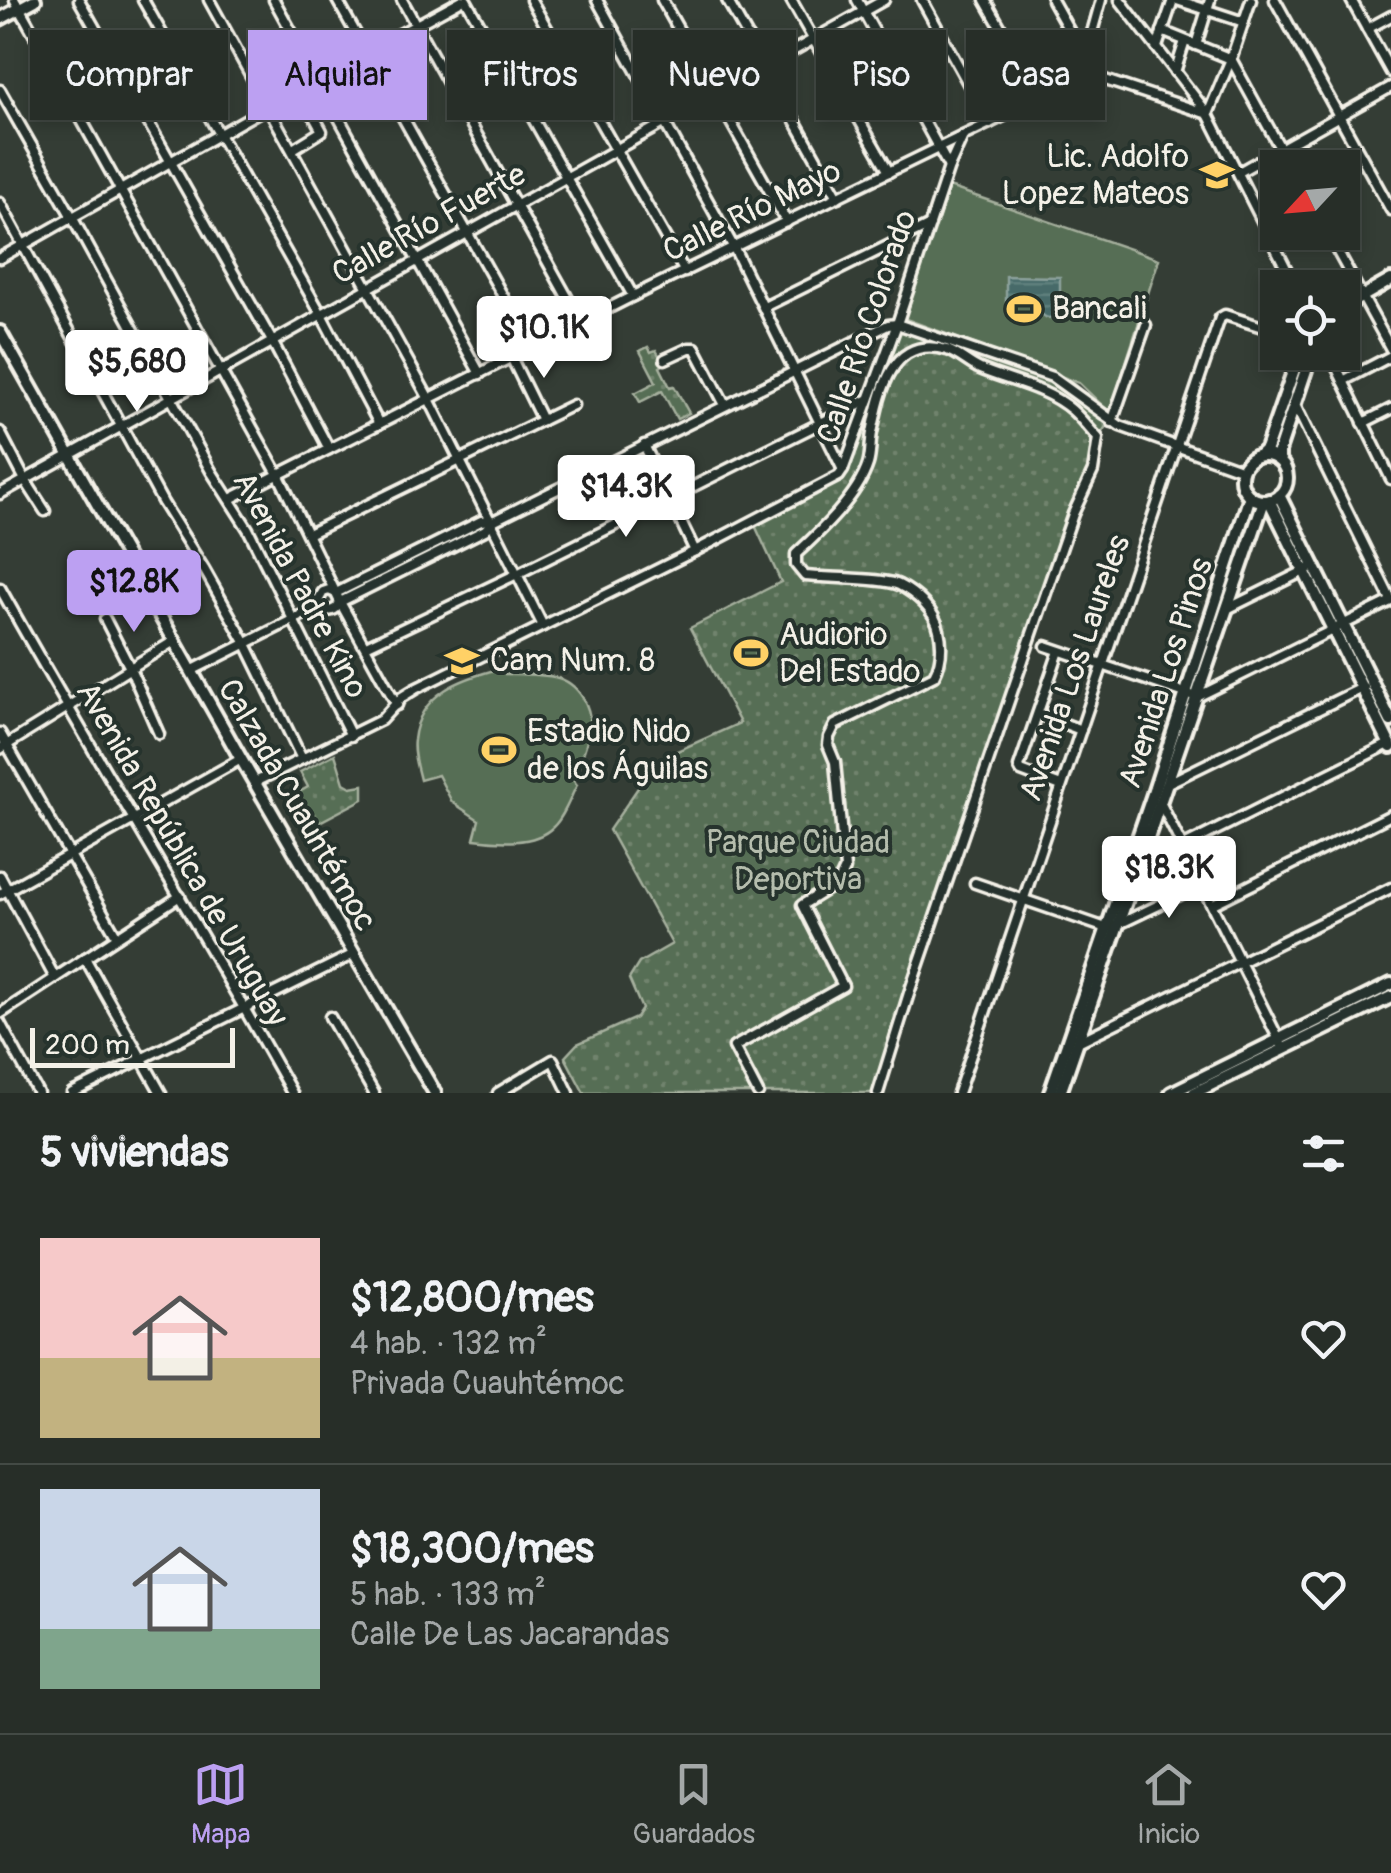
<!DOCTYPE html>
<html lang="es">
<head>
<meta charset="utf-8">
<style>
  :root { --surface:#272e28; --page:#2f3630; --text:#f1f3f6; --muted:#a4a8a8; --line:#434a45; --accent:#bca0f2 }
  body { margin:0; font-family:Pangolin,sans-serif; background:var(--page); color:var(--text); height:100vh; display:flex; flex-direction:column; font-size:38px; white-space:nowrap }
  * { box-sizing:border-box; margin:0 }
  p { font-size:32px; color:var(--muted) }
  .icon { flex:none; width:55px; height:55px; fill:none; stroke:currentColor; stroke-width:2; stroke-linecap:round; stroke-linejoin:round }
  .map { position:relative; height:1093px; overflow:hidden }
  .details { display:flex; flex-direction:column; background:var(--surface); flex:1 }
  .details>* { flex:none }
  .banner { position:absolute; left:30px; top:30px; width:1332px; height:90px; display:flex; gap:20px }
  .needle { width:65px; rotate:244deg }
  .fabs { position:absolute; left:1260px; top:150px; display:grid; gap:20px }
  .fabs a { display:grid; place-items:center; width:100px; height:100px; border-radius:0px; background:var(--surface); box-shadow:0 5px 15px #0003,0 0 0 2px var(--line); font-size:50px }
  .scale { position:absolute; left:30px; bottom:25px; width:205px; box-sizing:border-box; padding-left:10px; border:5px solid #f4f1e8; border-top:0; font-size:28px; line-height:35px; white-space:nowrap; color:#f4f1e8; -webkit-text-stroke:8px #26332d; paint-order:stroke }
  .price { position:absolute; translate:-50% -85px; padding:0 22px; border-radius:10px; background:#fff; color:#222; font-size:32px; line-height:65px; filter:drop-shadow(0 2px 5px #0008) }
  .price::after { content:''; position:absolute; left:50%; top:60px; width:30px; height:22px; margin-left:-15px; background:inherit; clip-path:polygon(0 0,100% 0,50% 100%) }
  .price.selected { background:var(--accent); color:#111 }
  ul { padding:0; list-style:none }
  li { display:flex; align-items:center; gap:30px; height:250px; padding:0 40px }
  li+li { border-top:2px solid var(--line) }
  li span { display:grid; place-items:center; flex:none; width:280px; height:200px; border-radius:0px; color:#555 }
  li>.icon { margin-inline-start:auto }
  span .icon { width:120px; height:120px; fill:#fffc; stroke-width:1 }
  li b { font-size:42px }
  h2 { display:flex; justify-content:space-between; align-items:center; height:120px; padding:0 40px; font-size:42px }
  .chip { padding:0 35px; border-radius:0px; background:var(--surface); box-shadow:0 5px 15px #0003,0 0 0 2px var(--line); font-size:35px; line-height:90px }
  .chip.selected { background:var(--accent); color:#111 }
  .menu { display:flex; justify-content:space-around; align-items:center; height:140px; border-top:2px solid var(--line); background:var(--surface); font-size:28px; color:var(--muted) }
  .menu a { display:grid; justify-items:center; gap:5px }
  .menu .selected { color:var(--accent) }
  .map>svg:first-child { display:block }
  .grass { fill:#576e54; stroke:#a6b09e; stroke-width:2.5 }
  .park { fill:url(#park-dots); stroke:#a6b09e; stroke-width:2.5 }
  .water { fill:url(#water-rules); stroke:#8ca19c; stroke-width:2.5 }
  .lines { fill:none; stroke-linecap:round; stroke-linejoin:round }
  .street-casing { stroke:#f4f1e8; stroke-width:15 }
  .secondary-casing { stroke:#f4f1e8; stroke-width:18 }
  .street { stroke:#26332d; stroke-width:8 }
  .secondary { stroke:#26332d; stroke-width:10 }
  .labels { text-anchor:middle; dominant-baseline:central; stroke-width:8; stroke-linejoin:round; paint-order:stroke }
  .poi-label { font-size:32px; fill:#f4f1e8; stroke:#26332d; text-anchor:start }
  .street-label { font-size:32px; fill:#f4f1e8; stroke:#26332d }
  .park-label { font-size:32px; fill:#b5bdad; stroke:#26332d }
</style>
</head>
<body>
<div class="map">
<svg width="1391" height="1093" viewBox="0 0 1391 1093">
  <defs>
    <pattern id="park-dots" width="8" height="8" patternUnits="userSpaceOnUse" patternTransform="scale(2.5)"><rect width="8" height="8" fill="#576e54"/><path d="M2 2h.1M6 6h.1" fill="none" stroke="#70836d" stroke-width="1.8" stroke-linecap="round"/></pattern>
    <pattern id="water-rules" width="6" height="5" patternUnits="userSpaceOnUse" patternTransform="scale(2.5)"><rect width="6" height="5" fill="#466b69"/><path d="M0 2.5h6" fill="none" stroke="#61817e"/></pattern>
  </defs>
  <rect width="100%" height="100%" fill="#343d35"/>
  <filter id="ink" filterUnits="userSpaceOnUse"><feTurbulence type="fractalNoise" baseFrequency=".01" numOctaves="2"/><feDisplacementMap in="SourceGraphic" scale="20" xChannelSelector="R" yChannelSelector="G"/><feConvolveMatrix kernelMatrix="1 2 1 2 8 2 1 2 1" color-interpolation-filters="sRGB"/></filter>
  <g filter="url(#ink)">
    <!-- grass -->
    <g class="grass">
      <path d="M949,187L1159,259L1110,413L1079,383L902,321Z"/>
      <path d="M502,668L505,674C521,674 539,674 554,677C579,682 594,709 589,733C586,749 579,765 573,780L577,785C570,798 564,817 553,827C534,846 498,842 474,839L479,820L452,802L438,775L420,780C417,767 412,753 414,740C419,692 463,678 502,668Z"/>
    </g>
    <!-- park -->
    <g class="park">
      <path d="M903,318L1066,378L1113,416L1098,438L877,1093H584L565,1057L577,1044L636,1018L642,1009L629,979L639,963L672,944L609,830L657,760L740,723L690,628L781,582L754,523L844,473L854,455Z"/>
      <path d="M648,347L651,352L656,350L664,364L660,367L670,387L674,386L689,413L677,419L662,391L640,402L635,393L656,382L640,351Z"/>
      <path d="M335,754L344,783L351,787L363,785V799L310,827L294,795L308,787L300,772Z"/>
    </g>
    <!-- water -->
    <path class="water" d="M1006,276L1060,277V303L1057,315C1045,323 1039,313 1038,302H1006Z"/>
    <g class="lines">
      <!-- street casing -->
      <g class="street-casing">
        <g id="street">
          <path d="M15,0L278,474L340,602L397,705"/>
          <path d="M79,0L272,341L329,449"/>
          <path d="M143,0L321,314L379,424"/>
          <path d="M209,0L429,399L543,626"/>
          <path d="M274,0L480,374"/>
          <path d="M337,0L532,348"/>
          <path d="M402,0L581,322"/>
          <path d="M466,0L633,296"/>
          <path d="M531,0L685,272"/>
          <path d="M597,0L734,248L843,470"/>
          <path d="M662,0L787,222"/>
          <path d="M727,0L838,197"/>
          <path d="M791,0L889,172"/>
          <path d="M857,0L949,167"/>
          <path d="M922,0L990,123"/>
          <path d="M985,0L1041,98"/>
          <path d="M1052,0L1084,57"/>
          <path d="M1120,0L1208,114L1296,288"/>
          <path d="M1177,0L1244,22"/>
          <path d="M1275,0L1391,210"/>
          <path d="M1351,0L1391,72"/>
          <path d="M1367,29L1391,16"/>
          <path d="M1162,31L1231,59L1291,168"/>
          <path d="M1196,45L1210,0"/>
          <path d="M1157,47L1173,0"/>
          <path d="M1081,72L1208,114"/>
          <path d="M1081,72L1101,0"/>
          <path d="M1175,72L1185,41"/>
          <path d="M0,90L72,217L211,471L248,529L351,736"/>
          <path d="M1208,114L1231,59L1251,0"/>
          <path d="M293,149L322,131L299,89"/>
          <path d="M1239,172L1391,87"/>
          <path d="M0,203L163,503L204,569L245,642L302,759"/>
          <path d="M1327,232L1391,349"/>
          <path d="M0,258L319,78L462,0"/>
          <path d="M764,307L930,225"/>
          <path d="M1329,352L1391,479"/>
          <path d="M511,357L542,420"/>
          <path d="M665,359L689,348H695L725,405"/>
          <path d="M1343,381L1391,356"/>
          <path d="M1295,405L1391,600"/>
          <path d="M1112,422L1146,325"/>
          <path d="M1363,423L1391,409"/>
          <path d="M0,432L25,480L45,511"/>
          <path d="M644,445L695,551"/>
          <path d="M0,494L884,0"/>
          <path d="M230,499L633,296L1041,98L1067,84L1081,72"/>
          <path d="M308,534L573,405"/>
          <path d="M0,588C95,758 198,923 292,1093"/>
          <path d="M320,606L319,599L323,592L329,590L336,593L481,521L491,520"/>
          <path d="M1227,609L1308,569"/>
          <path d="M105,619L130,668L159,734"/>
          <path d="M366,646L517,574L869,399"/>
          <path d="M1046,646L1197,697L1391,601"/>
          <path d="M1059,651L1019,767L1021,771L1061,786"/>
          <path d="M191,671L320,606C328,613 336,612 340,602L485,530L495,520L888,325L897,324L1052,377L1120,426L1243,470"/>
          <path d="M1038,714L1081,730"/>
          <path d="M0,733L117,937"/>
          <path d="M0,749L174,641"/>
          <path d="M255,782L381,720L402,697L415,689L695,551L839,476L843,470L897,324L949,167L963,136"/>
          <path d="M1166,784L1364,687"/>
          <path d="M1160,802L1281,1044"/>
          <path d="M1184,846L1391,743"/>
          <path d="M0,876L55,978"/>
          <path d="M975,883L1106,928L1119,924L1203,884"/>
          <path d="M0,894L241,759"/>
          <path d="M1213,904L1391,815"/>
          <path d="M85,958L161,1093"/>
          <path d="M0,1014L180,896"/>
          <path d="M330,1017L374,1093"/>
          <path d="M0,1023L38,1093"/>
          <path d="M1078,1042L1391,888"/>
          <path d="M72,1093L354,954"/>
          <path d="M498,1093L553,1060L569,1093"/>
          <path d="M758,1093L734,1047L843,986L802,905L839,882L845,869L835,762L828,745L829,737L835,725L934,676C942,661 943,647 939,630C935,611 917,594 899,585C885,578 825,578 805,576L796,565V554C820,532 858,496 868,464C871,455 870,443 872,433C880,393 891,334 947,350C959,354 969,364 980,369C1011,382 1045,387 1072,410C1081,418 1089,429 1098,438L1093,471L1073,514L909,993L878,1093"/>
          <path d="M958,1093L1220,318L1225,315L1278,332"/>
        </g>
      </g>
      <!-- secondary casing -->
      <g class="secondary-casing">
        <g id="secondary">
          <path d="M0,19L35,0"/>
          <path d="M1342,308L1391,280"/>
          <path d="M0,332L241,759L435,1093"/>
          <circle cx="1264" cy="478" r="23"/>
          <path d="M1260,455L1266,449L1300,352"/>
          <path d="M1279,460V451L1312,352"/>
          <path d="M1279,495L1391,721"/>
          <path d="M1269,500L1391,747"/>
          <path d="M1050,1093L1152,797L1250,496"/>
          <path d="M1060,1093L1264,501"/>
          <path d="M1171,1093L1391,984"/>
          <path d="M1194,1093L1391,997"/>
        </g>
      </g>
      <!-- street -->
      <use href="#street" class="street"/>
      <!-- secondary -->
      <use href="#secondary" class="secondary"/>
    </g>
  </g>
  <!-- icons -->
  <defs>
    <g id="school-bare" transform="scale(2.7)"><path d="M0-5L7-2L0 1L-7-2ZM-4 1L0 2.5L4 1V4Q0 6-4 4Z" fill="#ffd166" stroke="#26332d" stroke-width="2.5" paint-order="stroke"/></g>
    <g id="stadium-bare" transform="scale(2.7)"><path d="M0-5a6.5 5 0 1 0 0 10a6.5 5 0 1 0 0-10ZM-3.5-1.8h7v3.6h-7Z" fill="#ffd166" stroke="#26332d" stroke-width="2.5" paint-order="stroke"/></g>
  </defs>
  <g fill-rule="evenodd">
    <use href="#school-bare" x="1217" y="175"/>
    <use href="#stadium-bare" x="1024" y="309"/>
    <use href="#stadium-bare" x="751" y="653"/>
    <use href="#school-bare" x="462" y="661"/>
    <use href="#stadium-bare" x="499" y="750"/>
  </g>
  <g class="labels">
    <!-- poi labels -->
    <g class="poi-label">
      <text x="1189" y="157" text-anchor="end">Lic. Adolfo<tspan x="1189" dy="37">Lopez Mateos</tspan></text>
      <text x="1052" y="309">Bancali</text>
      <text x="779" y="635">Audiorio<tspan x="779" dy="37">Del Estado</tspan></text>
      <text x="490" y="661">Cam Num. 8</text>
      <text x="527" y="732">Estadio Nido<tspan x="527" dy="37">de los Águilas</tspan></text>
    </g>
    <!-- street labels -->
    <g class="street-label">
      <text transform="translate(752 211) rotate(-26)">Calle Río Mayo</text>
      <text transform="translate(429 224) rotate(-29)">Calle Río Fuerte</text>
      <text transform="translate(867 327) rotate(-71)">Calle Río Colorado</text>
      <text transform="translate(300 585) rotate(62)">Avenida Padre Kino</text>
      <text transform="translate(1075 668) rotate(-71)">Avenida Los Laureles</text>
      <text transform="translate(1166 673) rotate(-72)">Avenida Los Pinos</text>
      <text transform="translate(297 805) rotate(60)">Calzada Cuauhtémoc</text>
      <text transform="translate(182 854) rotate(60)">Avenida República de Uruguay</text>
    </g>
    <!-- park labels -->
    <g class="park-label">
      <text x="798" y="843">Parque Ciudad<tspan x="798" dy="37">Deportiva</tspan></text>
    </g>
  </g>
</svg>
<div class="fabs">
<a><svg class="needle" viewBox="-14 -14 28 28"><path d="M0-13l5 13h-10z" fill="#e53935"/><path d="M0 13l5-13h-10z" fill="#a4a8a8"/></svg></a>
<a><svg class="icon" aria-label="locate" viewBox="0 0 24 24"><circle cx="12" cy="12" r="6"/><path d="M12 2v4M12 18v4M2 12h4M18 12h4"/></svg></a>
</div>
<div class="scale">200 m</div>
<b class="price" style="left:544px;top:381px">$10.1K</b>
<b class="price" style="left:137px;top:415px">$5,680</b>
<b class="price" style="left:626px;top:540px">$14.3K</b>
<b class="price selected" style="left:134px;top:635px">$12.8K</b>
<b class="price" style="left:1169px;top:921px">$18.3K</b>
<div class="banner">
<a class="chip">Comprar</a>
<a class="chip selected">Alquilar</a>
<a class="chip">Filtros</a>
<a class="chip">Nuevo</a>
<a class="chip">Piso</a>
<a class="chip">Casa</a>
</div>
</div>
<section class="details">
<h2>5 viviendas<svg class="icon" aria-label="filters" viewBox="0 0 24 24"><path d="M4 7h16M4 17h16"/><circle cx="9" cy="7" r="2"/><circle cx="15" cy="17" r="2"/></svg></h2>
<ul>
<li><span style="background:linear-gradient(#f6c9c9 60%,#c2b280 0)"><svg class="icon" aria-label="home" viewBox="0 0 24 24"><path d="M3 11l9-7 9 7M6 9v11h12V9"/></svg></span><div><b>$12,800/mes</b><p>4 hab. · 132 m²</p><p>Privada Cuauhtémoc</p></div><svg class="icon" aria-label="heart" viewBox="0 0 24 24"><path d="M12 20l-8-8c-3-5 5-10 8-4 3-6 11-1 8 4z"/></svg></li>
<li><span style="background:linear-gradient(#c9d6e8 70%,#7fa58c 0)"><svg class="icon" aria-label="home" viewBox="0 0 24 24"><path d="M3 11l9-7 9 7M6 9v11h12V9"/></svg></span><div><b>$18,300/mes</b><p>5 hab. · 133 m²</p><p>Calle De Las Jacarandas</p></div><svg class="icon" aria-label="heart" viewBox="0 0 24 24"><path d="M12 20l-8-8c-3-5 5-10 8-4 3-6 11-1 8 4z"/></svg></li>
</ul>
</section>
<nav class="menu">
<a class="selected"><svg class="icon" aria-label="map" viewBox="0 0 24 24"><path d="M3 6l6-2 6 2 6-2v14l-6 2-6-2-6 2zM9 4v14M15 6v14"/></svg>Mapa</a>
<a><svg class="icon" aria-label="saved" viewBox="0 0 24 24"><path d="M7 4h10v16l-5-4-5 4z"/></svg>Guardados</a>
<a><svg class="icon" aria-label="home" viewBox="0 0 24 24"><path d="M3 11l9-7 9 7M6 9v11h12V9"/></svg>Inicio</a>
</nav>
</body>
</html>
